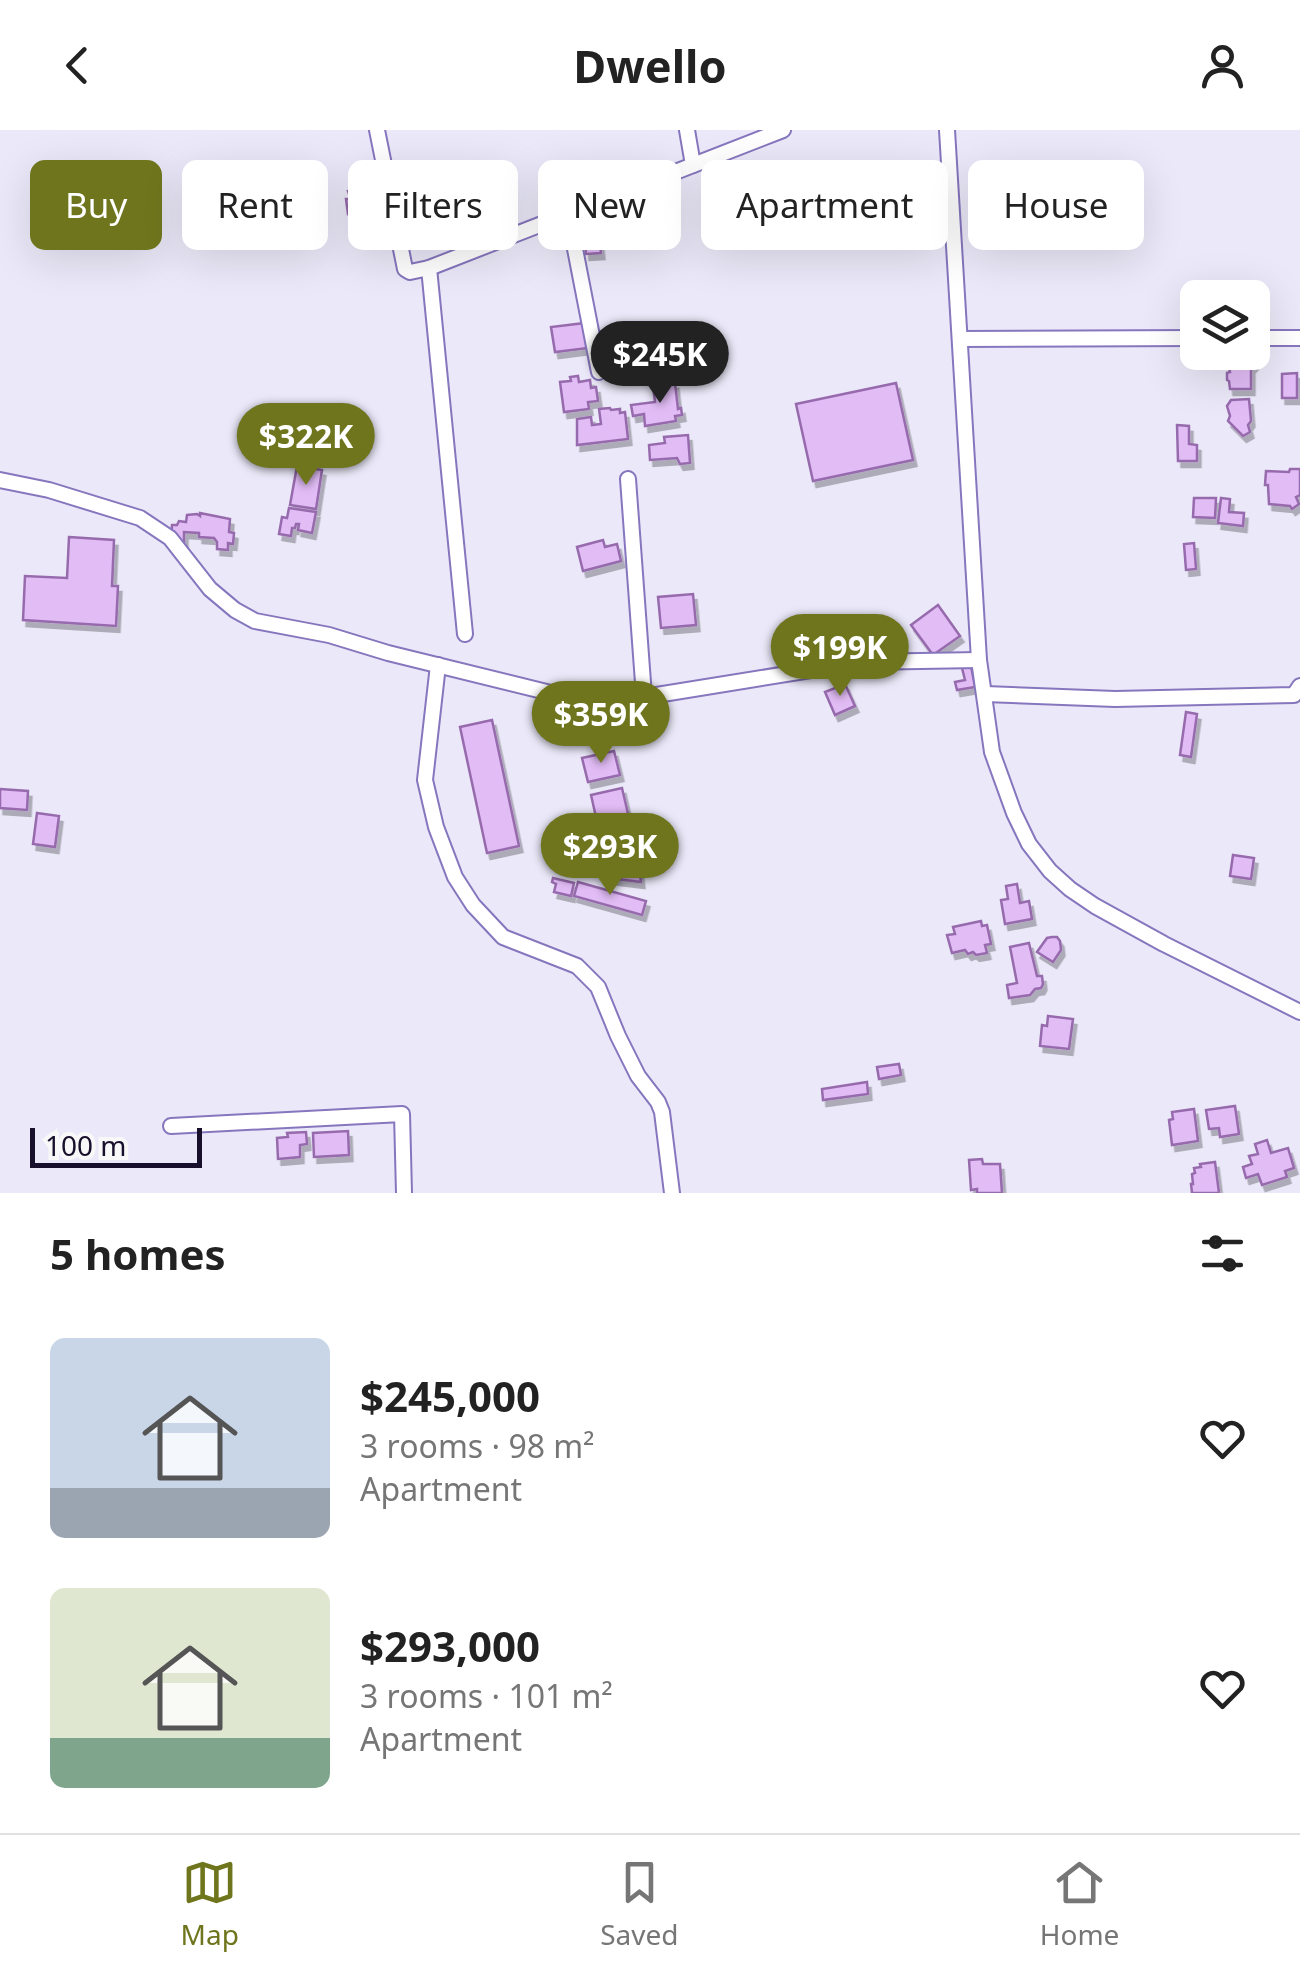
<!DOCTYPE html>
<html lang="en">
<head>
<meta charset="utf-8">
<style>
  :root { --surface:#fff; --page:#f6f6f6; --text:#222; --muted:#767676; --line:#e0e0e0; --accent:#6f751d }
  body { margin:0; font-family:"Noto Sans",sans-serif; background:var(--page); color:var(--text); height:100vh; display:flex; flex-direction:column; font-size:38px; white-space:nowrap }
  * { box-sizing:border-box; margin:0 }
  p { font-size:32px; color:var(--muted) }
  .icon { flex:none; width:55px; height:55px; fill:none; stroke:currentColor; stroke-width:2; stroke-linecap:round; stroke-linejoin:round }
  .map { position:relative; height:1063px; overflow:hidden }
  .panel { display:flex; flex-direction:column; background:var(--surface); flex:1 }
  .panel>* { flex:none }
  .banner { position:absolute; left:30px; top:30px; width:1240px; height:90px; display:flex; gap:20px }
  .buttons { position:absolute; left:1180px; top:150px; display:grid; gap:20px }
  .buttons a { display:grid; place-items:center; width:90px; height:90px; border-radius:15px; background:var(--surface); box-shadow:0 10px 40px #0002; font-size:50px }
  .scale { position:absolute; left:30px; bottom:25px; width:172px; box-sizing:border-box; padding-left:10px; border:5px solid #170f2b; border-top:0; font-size:28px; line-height:35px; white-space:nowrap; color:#170f2b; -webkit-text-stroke:8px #f8f8f8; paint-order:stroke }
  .price { position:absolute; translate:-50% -85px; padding:0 22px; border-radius:35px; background:var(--accent); color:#fff; font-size:32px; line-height:65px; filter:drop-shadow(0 2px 5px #0008) }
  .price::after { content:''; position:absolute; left:50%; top:60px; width:30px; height:22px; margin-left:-15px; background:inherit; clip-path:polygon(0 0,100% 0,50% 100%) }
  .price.active { background:#222; color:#fff }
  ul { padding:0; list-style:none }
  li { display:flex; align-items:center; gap:30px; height:250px; padding:0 50px }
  li span { display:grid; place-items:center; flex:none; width:280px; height:200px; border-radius:15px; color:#555 }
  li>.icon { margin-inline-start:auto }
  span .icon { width:120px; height:120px; fill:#fffc; stroke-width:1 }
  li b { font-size:42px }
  h2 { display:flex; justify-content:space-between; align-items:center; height:120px; padding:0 50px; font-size:42px }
  .tag { padding:0 35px; border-radius:15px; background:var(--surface); box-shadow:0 10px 40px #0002; font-size:35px; line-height:90px }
  .tag.active { background:var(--accent); color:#fff }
  header { display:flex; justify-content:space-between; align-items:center; height:130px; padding:0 50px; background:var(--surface); font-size:45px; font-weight:700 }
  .dock { display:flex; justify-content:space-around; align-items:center; height:140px; border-top:2px solid var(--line); background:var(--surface); font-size:28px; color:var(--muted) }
  .dock a { display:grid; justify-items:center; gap:5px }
  .dock .active { color:var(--accent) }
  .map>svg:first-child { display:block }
  .building { fill:#e1bcf5; stroke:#976bad; stroke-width:2.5; filter:url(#shadow) }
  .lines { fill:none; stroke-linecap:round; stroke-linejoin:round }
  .minor-casing { stroke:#8676be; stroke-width:18 }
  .minor { stroke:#fff; stroke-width:14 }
</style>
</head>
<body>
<header><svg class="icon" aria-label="back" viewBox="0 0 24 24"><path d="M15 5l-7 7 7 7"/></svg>Dwello<svg class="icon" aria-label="person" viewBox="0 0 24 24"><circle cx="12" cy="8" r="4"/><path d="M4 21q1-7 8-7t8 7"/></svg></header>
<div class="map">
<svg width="1300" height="1063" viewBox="0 0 1300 1063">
  <defs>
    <filter id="shadow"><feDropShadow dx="3.5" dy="6" stdDeviation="0" flood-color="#0004"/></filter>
  </defs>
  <rect width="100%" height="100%" fill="#ebe9f9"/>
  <!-- building -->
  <g class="building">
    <path d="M366,59L369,81L348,84L346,69H352L351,63L349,64L348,61Z"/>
    <path d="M622,79V82L634,80L638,104L613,105L609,81Z"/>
    <path d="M598,98L601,123L586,124L584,99Z"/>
    <path d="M585,193L588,218L555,222L551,197Z"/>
    <path d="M1237,222L1250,225L1254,234L1251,237V259H1230L1229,251L1227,250V243L1230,242L1227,231L1230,226L1236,229Z"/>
    <path d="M1297,243V268H1282V244Z"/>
    <path d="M578,246L579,252L590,250L591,258L596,257L598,271L588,272L589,279L564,282L560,252L571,251L570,247Z"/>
    <path d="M675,253L678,279L681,278L682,285L675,286L676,291L645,296L644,284L633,286L631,275L655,272L653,256Z"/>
    <path d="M896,253L913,330L813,351L796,274Z"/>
    <path d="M1249,269L1251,291L1248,295L1250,302L1243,306L1228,291L1230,286L1227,276L1231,270Z"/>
    <path d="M610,278L611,280L620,279V283L625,282L628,309L577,315V289L591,287L592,295L601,294L599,279Z"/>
    <path d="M1177,295L1189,296V314L1197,315V331H1178Z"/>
    <path d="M688,305L690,333L680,334L677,328L650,330L649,315L665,313L664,307Z"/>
    <path d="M297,336L322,340L316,379L290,375Z"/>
    <path d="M1290,339H1300V365L1296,367L1299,374L1292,379L1290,376L1269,374L1268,355H1265L1266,341L1289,342Z"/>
    <path d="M1194,368H1216L1215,388L1193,387Z"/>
    <path d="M1221,368L1230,369L1229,382L1244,383L1243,396L1218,393Z"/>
    <path d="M289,378L316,382L312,403L298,400L299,394H296L295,398H292L291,406L279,404L282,387L287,388Z"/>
    <path d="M200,383L230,389L229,402L234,403L233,414L228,413V420L217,419V412L214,408L199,407V403L184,402V414L171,409L172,395H177L179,391L186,392L187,385L197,384L200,386Z"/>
    <path d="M69,407L114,410L112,456H118L116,496L23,490L25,446L67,448Z"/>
    <path d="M603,410L605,417L617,414L621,431L583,441L577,417Z"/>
    <path d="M1194,413L1196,439L1186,440L1184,414Z"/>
    <path d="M693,464L696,495L661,498L658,467Z"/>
    <path d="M938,475L960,506L933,525L911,495Z"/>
    <path d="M971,536L975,557L957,560L955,552L965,550L962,538Z"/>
    <path d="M845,554L855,576L835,585L825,562Z"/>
    <path d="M1186,582L1197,584L1191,627L1180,625Z"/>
    <path d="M492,590L519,716L487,723L460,597Z"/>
    <path d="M614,621L620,645L588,652L582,628Z"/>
    <path d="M622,658L629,688L598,696L591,665Z"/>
    <path d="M0,659L28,661L27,680L0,678Z"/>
    <path d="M37,683L59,686L55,717L33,714Z"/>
    <path d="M1233,725L1254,728L1251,749L1230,746Z"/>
    <path d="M605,731L639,737L641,752L609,748Z"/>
    <path d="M553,748L574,753L571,766L554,762L556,754L552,752Z"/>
    <path d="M578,752L646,771L642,785L574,766Z"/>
    <path d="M1017,754L1020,773L1029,771L1032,789L1005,794L1001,770L1008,769L1006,756Z"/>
    <path d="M981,791L982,796L987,795L991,814L985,815L987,823L976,825L973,822L968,824L965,820L952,823L947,805L955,804L953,797Z"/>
    <path d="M1052,807H1057L1060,811L1061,820L1053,832L1037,822L1047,808Z"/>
    <path d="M1029,813L1037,846H1042L1043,854L1041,858L1035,859L1030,865L1009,868L1007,855L1017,853L1010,817Z"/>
    <path d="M1048,886L1073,889L1069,919L1040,916L1042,895L1047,896Z"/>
    <path d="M899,934L901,945L879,949L877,937Z"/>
    <path d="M867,952L868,964L823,970L822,959Z"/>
    <path d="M1235,976L1239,1004L1220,1007L1219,998L1209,999L1206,980Z"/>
    <path d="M1194,979L1198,1011L1172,1015L1169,990L1173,989L1172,982Z"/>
    <path d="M348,1001L349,1025L314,1027L313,1003Z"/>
    <path d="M306,1002L307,1014L300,1015V1027L278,1029L277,1008L288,1007L287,1003Z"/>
    <path d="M1267,1010L1271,1023L1288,1018L1294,1038L1285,1041L1287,1047L1262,1055L1258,1044L1246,1048L1243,1037L1252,1034L1249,1026L1258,1024L1255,1014Z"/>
    <path d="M982,1029L983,1034H1000L1002,1063H977V1059L971,1060L969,1030Z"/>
    <path d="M1215,1032L1219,1063H1192L1191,1054H1193L1192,1044L1195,1043L1194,1038L1201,1037L1200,1034Z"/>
  </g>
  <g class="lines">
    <!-- minor casing -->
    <g class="minor-casing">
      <g id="minor">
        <path d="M377,0L405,139L410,142L429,138L783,0"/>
        <path d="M687,0L693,35"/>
        <path d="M947,0L979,530L992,622L1014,683L1029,714L1050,741L1070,759L1095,776L1164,814L1300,882"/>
        <path d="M568,83L599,242"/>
        <path d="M429,138L465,504"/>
        <path d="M1252,208H1300"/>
        <path d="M960,209L1198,208"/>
        <path d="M628,349L644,566"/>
        <path d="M0,350L49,360L140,388L170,408L210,459L235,480L255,491L329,505L388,523L571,568L607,573L861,532L979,530"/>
        <path d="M438,535L425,650L436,697L455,747L473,775L503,807L577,836L598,857L618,906L638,946L658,972L662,982L672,1063"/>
        <path d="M985,564L1115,569L1294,565L1300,556"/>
        <path d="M171,996L402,984L404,1063"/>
      </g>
    </g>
    <!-- minor -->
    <use href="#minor" class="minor"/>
  </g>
</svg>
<div class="buttons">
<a><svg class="icon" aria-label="layers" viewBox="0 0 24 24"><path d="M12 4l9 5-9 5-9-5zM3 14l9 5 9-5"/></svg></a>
</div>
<div class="scale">100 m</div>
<b class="price active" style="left:660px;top:276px">$245K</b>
<b class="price" style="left:306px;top:358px">$322K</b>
<b class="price" style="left:840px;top:569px">$199K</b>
<b class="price" style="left:601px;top:636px">$359K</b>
<b class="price" style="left:610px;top:768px">$293K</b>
<div class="banner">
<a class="tag active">Buy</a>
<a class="tag">Rent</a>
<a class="tag">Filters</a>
<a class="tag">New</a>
<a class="tag">Apartment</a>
<a class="tag">House</a>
</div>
</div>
<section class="panel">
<h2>5 homes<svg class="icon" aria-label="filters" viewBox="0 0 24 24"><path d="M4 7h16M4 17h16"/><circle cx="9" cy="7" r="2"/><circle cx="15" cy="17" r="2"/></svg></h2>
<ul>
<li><span style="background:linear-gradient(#c9d6e8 75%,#9aa5b1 0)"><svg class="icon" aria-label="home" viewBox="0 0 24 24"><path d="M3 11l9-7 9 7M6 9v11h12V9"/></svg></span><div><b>$245,000</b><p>3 rooms · 98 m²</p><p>Apartment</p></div><svg class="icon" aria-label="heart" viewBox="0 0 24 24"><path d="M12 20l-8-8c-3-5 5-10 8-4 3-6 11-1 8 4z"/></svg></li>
<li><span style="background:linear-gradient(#dfe7d0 75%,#7fa58c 0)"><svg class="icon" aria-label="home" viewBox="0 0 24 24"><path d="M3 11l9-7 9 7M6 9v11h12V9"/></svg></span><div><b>$293,000</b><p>3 rooms · 101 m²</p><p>Apartment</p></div><svg class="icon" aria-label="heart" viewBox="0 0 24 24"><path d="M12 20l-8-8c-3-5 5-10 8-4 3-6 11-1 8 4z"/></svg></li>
</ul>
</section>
<nav class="dock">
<a class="active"><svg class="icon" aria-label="map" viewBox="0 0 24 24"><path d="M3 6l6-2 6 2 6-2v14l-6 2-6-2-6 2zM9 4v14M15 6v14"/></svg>Map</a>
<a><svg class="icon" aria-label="saved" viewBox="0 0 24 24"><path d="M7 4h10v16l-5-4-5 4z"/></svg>Saved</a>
<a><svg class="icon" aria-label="home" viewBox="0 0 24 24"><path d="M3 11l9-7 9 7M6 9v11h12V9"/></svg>Home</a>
</nav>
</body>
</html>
